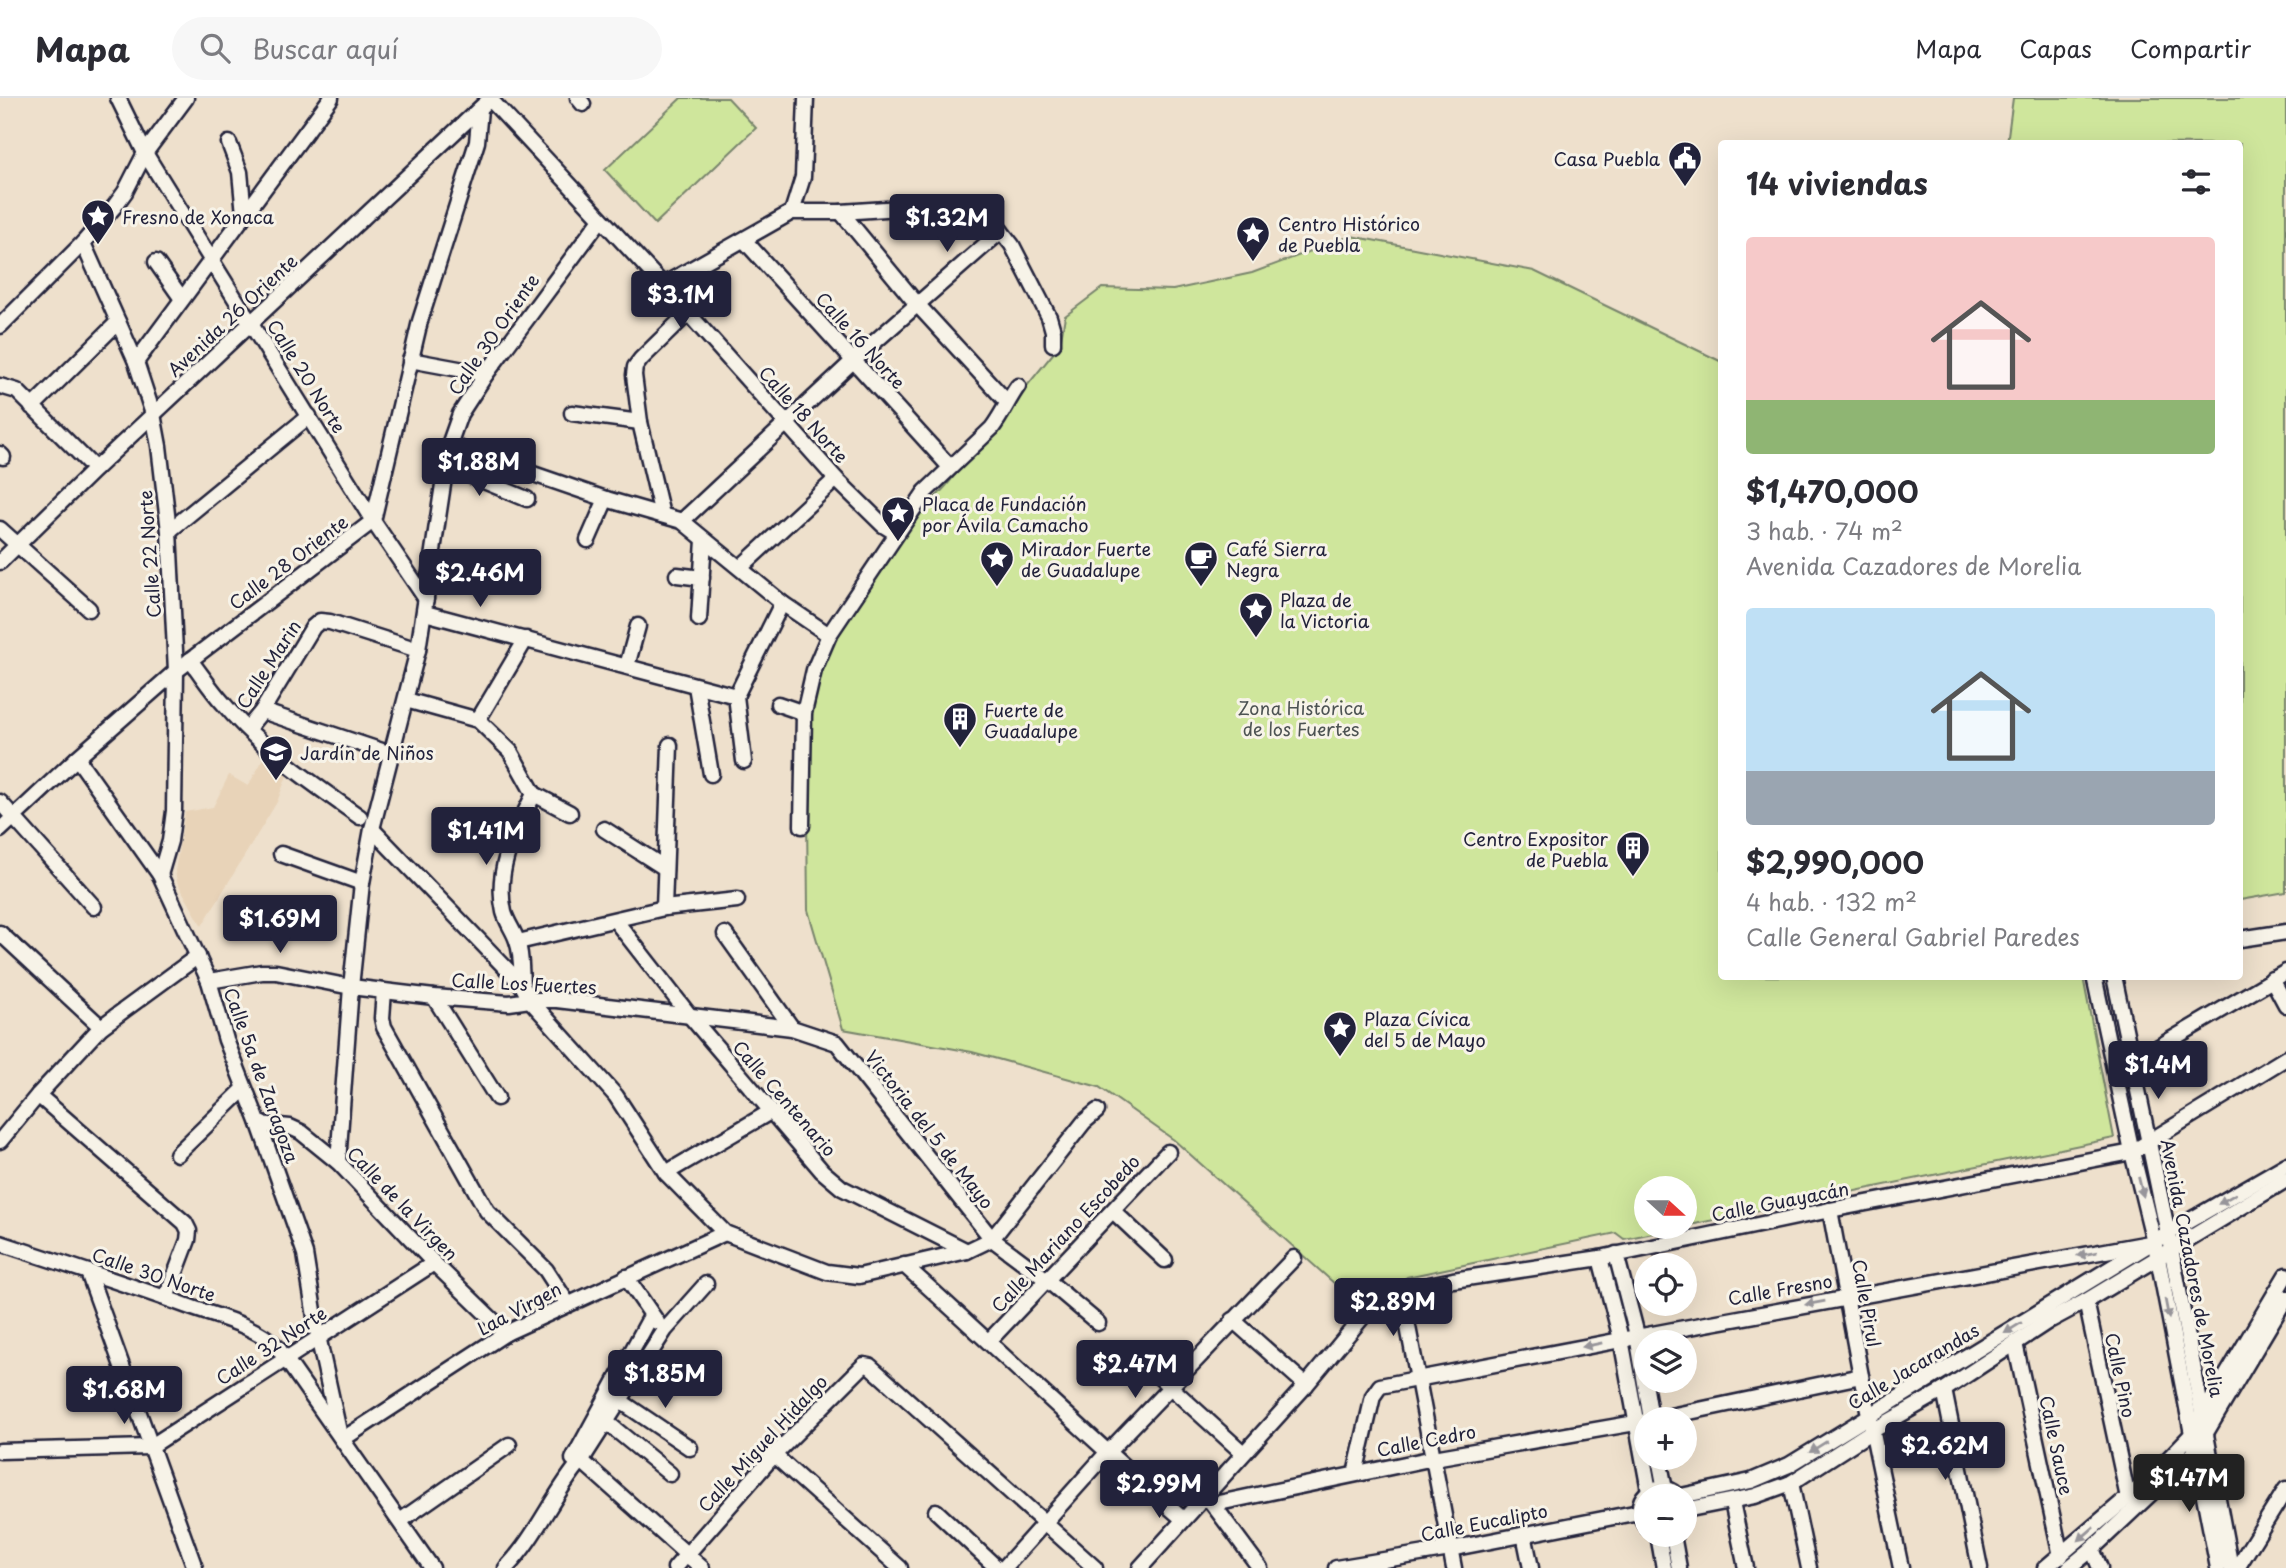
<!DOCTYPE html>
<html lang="es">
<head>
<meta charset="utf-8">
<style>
  :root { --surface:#fff; --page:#f7f7f7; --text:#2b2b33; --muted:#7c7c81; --line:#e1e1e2; --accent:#22223b }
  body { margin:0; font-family:"Playpen Sans",sans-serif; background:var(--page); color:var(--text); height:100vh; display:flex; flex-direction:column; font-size:26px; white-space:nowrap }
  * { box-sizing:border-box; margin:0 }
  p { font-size:23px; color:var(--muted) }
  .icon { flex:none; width:38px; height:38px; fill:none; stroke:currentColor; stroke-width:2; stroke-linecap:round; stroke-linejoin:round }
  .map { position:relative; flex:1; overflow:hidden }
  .sheet { position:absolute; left:1718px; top:42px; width:525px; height:840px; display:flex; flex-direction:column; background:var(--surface); border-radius:7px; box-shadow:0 7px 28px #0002 }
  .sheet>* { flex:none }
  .needle { width:46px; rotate:111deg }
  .controls { position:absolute; left:1634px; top:1078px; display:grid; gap:14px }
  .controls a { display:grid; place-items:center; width:63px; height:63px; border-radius:50%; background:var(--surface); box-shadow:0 7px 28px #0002; font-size:35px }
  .price { position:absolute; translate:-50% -60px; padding:0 16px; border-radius:7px; background:var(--accent); color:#fff; font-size:23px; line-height:46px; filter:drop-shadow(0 2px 4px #0008) }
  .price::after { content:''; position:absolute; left:50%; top:42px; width:21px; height:16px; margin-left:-10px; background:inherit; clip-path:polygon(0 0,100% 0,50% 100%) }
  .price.on { background:#222; color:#fff }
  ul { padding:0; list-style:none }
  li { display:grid; align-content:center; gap:14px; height:371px; padding:0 28px }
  li span { display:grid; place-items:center; height:217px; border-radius:7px; color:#555 }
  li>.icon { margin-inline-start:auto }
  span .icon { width:126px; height:126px; fill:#fffc; stroke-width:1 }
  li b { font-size:30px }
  h2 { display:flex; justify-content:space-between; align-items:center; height:84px; padding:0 28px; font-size:30px }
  header { display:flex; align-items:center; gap:42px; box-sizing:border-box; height:98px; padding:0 35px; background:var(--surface); border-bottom:2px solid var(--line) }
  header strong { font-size:33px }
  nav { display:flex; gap:38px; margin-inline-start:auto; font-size:24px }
  .search { width:490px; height:63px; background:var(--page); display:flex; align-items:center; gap:18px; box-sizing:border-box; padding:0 24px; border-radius:38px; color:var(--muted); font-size:26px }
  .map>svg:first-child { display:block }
  .built { fill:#e8d3b8 }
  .green { fill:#cfe69c; stroke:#78846c; stroke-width:2 }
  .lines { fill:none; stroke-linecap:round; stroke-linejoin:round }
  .minor-casing { stroke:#22223b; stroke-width:19 }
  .minor { stroke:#f7f3e8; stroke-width:14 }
  .oneway { fill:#97959a }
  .labels { text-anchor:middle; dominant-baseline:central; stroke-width:6; stroke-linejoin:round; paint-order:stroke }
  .poi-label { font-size:18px; fill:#22223b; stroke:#f7f3e8; text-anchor:start }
  .street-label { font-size:18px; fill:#22223b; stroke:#f7f3e8 }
  .park-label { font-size:18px; fill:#4d5353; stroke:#f7f3e8 }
</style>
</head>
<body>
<header>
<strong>Mapa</strong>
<div class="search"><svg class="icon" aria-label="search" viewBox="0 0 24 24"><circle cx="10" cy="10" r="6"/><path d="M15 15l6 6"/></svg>Buscar aquí</div>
<nav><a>Mapa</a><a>Capas</a><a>Compartir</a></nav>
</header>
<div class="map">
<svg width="2286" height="1470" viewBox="0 0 2286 1470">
  <rect width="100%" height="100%" fill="#eee0cc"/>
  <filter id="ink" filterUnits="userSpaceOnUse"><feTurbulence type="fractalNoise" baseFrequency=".0143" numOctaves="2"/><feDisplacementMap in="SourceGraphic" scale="14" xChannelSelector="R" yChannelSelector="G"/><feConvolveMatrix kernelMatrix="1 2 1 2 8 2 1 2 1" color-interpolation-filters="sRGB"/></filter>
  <g filter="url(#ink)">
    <!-- built -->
    <path class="built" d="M264,660L288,675L277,704L202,828L177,784L175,773L185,714L213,709L229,677L248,688Z"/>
    <!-- green -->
    <g class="green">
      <path d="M681,0H728L756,30L655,126L605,72Z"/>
      <path d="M2013,0H2286V794L2240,802V46L2007,45Z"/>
      <path d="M1351,138L1534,173L1722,264V878L2083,879L2114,1040L1685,1128V1090H1647V1129H1683L1624,1141L1616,1135L1407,1179L1364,1212L1174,1042L1099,989L972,954L843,931L808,812L806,620L822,564L852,508L890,449L946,388L1060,247L1065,218L1102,190L1173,192L1252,175Z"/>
    </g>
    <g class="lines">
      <!-- minor casing -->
      <g class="minor-casing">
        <g id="minor">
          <path d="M118,0L145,55L373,423L426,501"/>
          <path d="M489,0L663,187L836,381L883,427L896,435"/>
          <path d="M578,0L583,6"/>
          <path d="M229,45L240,74L244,116"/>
          <path d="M792,114L803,79L806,0"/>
          <path d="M841,114L916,205L1007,304"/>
          <path d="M744,142L950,369"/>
          <path d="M83,145L136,264L153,316L159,348L169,433L176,573L174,713L170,743L160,777"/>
          <path d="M156,164L182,201"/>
          <path d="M663,187L792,114H841L945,107L963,110L985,119L1001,133L1012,147L1049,219L1053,233V246"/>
          <path d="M0,228L83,145L114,109L125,94L145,55L186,0"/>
          <path d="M410,262L486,276"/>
          <path d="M136,264L331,0"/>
          <path d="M0,288L17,293L95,371"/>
          <path d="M32,309L118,224"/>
          <path d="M572,315L640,324"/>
          <path d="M449,347L606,401L682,423L782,505L829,537"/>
          <path d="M0,356L3,359"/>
          <path d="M445,367L527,401"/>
          <path d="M662,417L640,324L634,277L635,269L641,261L688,215"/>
          <path d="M682,423L854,262L1001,133"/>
          <path d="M0,431L89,511"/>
          <path d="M169,433L309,318"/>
          <path d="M588,442L606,401"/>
          <path d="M0,464L95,371L491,0"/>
          <path d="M741,469L836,381"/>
          <path d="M677,477L702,480"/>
          <path d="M425,515L736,598"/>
          <path d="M699,521L704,442"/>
          <path d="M190,562C201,576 211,592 223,605C261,651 312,685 360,719"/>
          <path d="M627,568L638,528"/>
          <path d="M696,588L711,676"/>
          <path d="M736,598L782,505"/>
          <path d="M736,598L744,663"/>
          <path d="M406,602L478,622L510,653L534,696"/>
          <path d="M778,606L804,615"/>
          <path d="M262,613L391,656"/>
          <path d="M478,622L526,541"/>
          <path d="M248,630L262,613L313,529L320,523L330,524L418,552"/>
          <path d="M77,660L160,777L209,883L226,942L259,1026L305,1156L318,1238L340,1338"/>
          <path d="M534,696L570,715"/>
          <path d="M0,704L94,809"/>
          <path d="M802,728L804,615L814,572L829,537L925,394L992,330C1002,317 1008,302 1018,288"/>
          <path d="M372,731L522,887L530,902L616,998L666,1075L725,1135L827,1174L859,1178L967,1153L992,1141L1084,1024L1097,1013"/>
          <path d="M604,731L665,770"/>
          <path d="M0,732L77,660L176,573L373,423L420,223L477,44L480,11"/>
          <path d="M281,756L362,785"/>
          <path d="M664,810L670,647"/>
          <path d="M615,822L690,918L822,1073L842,1090L967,1153"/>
          <path d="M0,835L101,929"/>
          <path d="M725,836L792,930"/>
          <path d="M2240,841L2286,834"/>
          <path d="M518,844L664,810L737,802"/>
          <path d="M2094,878L2132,1054L2158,1160L2218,1470"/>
          <path d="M2114,878L2171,1150L2231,1470"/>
          <path d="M2272,881L2286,907"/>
          <path d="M209,883L262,874H276L351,889L434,899L509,905L530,902H557L792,930L837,945L992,1141L1047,1182L1098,1225"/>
          <path d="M522,887C521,873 522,856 517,843C514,833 507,825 504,814C494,770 516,733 534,696"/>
          <path d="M384,893L382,920L384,929L487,1113L546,1172L568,1206"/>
          <path d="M434,899L497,1000"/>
          <path d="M2132,962L2145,957L2286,874"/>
          <path d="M38,997L185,1125L189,1133L188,1142L166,1200"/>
          <path d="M259,1026L290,1029L301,1034L338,1064L434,1165L506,1235"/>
          <path d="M0,1043L38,997L101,929L198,858"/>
          <path d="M177,1056L244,991"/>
          <path d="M338,1064L351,889L362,785L372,731L418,552L449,347L460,316L486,276L601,121"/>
          <path d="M666,1075L770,1014"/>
          <path d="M1830,1112L1861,1278L1901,1470"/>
          <path d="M1113,1113L1165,1162"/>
          <path d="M0,1145C64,1166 127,1186 190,1209C221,1220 255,1227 278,1250L432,1470"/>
          <path d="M1616,1156L1637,1237L1651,1321"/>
          <path d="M1600,1160L1621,1241L1650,1398"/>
          <path d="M904,1167C998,1251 1088,1339 1183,1421"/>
          <path d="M88,1174L195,1470"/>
          <path d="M626,1179L657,1224"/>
          <path d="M1401,1192L1454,1470"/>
          <path d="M2086,1203L2128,1400"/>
          <path d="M1233,1222L1306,1287"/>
          <path d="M989,1243L1168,1054"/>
          <path d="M2015,1245L2061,1458"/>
          <path d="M1133,1255L1243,1355"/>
          <path d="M1944,1292L1980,1470"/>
          <path d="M619,1302L690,1350"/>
          <path d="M1656,1321L1861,1278"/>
          <path d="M605,1323L670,1376"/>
          <path d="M343,1341L506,1235L725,1135"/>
          <path d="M0,1353L150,1349L434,1165"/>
          <path d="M575,1357L702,1470"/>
          <path d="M774,1357L900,1470"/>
          <path d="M1659,1360L1666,1397"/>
          <path d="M573,1361L651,1218"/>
          <path d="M1355,1376L1373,1298L1380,1288C1638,1238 1896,1190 2155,1144"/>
          <path d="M1791,1385L1809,1470"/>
          <path d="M1681,1398L1751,1383L1789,1367L2168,1135L2286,1067"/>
          <path d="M1209,1401L1260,1470"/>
          <path d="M1732,1404L1746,1470"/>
          <path d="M1214,1406L1434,1360L1647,1323"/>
          <path d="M1685,1412L1755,1398L1791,1385L1872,1333L1944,1292L2047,1224L2086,1203L2286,1082"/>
          <path d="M936,1413L997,1470"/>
          <path d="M400,1423L509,1347"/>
          <path d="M1647,1428C1626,1404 1655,1376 1679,1398"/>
          <path d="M1524,1436L1531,1470"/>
          <path d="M1658,1437L1664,1470"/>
          <path d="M1673,1437L1679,1470"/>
          <path d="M2092,1451L2100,1470"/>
          <path d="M506,1470C537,1438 553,1396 581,1363L665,1232L706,1186"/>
          <path d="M675,1470L774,1357L864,1267L870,1268L1095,1470"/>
          <path d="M1004,1470L1107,1355L1294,1160"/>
          <path d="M1140,1470L1306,1287L1365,1216L1395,1194L1453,1182L1600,1160L1830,1112L2132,1054L2286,960"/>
          <path d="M1336,1470L1450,1451L1639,1414"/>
          <path d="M2045,1470L2147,1383L2191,1337L2286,1177"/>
          <path d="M2069,1470L2092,1451L2194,1355L2286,1200"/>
          <path d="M2237,1470L2286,1391"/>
        </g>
      </g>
      <!-- minor -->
      <use href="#minor" class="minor"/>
    </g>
    <!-- one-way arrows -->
    <defs><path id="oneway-solid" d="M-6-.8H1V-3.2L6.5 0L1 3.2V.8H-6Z" transform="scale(1.75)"/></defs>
    <g class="oneway">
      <use href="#oneway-solid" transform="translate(2141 1089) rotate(76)"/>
      <use href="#oneway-solid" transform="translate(2227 1101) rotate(150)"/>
      <use href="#oneway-solid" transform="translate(2087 1156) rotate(170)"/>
      <use href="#oneway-solid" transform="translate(1815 1205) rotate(170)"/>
      <use href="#oneway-solid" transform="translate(2167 1211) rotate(79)"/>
      <use href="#oneway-solid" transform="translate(2013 1230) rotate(148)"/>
      <use href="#oneway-solid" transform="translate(1592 1247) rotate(168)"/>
      <use href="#oneway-solid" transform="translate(1818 1349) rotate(148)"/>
      <use href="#oneway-solid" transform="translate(2086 1436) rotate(139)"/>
    </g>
  </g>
  <!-- icons -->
  <defs>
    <g id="civic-pin" transform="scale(1.75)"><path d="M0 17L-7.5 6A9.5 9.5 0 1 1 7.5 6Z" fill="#22223b" stroke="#f7f3e8"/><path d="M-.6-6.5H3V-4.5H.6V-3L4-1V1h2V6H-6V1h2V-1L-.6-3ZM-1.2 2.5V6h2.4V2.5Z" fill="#fff"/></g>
    <g id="sight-pin" transform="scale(1.75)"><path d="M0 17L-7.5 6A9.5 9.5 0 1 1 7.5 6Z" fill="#22223b" stroke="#f7f3e8"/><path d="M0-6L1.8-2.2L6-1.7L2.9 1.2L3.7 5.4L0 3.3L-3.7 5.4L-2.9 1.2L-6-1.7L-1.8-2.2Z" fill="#fff"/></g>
    <g id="cafe-pin" transform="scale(1.75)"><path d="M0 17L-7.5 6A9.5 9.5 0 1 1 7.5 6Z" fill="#22223b" stroke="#f7f3e8"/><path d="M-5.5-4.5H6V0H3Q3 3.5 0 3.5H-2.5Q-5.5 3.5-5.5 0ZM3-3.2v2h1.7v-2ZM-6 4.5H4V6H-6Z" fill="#fff"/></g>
    <g id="building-pin" transform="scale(1.75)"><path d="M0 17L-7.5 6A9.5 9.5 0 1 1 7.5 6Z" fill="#22223b" stroke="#f7f3e8"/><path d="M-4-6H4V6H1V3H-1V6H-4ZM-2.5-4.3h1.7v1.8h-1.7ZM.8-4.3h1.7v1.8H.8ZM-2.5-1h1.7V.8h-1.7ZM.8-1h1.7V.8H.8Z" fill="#fff"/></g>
    <g id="school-pin" transform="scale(1.75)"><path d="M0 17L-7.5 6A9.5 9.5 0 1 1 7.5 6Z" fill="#22223b" stroke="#f7f3e8"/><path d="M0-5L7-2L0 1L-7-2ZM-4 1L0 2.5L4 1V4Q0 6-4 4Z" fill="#fff"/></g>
  </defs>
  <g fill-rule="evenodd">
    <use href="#civic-pin" x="1685" y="60"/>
    <use href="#sight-pin" x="98" y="118"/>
    <use href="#sight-pin" x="1253" y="135"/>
    <use href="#sight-pin" x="898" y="415"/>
    <use href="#sight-pin" x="997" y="460"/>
    <use href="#cafe-pin" x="1201" y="460"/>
    <use href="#sight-pin" x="1256" y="511"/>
    <use href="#building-pin" x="960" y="621"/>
    <use href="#school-pin" x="276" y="654"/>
    <use href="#building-pin" x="1633" y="750"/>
    <use href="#sight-pin" x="1340" y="930"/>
  </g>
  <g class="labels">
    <!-- poi labels -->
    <g class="poi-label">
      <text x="1660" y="60" text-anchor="end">Casa Puebla</text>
      <text x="122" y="118">Fresno de Xonaca</text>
      <text x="1278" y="125">Centro Histórico<tspan x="1278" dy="21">de Puebla</tspan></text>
      <text x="922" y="405">Placa de Fundación<tspan x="922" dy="21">por Ávila Camacho</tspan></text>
      <text x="1021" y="450">Mirador Fuerte<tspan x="1021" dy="21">de Guadalupe</tspan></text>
      <text x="1226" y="450">Café Sierra<tspan x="1226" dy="21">Negra</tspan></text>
      <text x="1280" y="501">Plaza de<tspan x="1280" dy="21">la Victoria</tspan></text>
      <text x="984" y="611">Fuerte de<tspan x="984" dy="21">Guadalupe</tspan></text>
      <text x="300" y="654">Jardín de Niños</text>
      <text x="1608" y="740" text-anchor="end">Centro Expositor<tspan x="1608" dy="21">de Puebla</tspan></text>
      <text x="1364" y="920">Plaza Cívica<tspan x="1364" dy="21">del 5 de Mayo</tspan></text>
    </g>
    <!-- street labels -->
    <g class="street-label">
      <text transform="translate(232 217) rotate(-43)">Avenida 26 Oriente</text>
      <text transform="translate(493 236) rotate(-55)">Calle 30 Oriente</text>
      <text transform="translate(861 242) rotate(48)">Calle 16 Norte</text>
      <text transform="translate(307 278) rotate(58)">Calle 20 Norte</text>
      <text transform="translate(804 316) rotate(48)">Calle 18 Norte</text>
      <text transform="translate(149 456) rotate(-94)">Calle 22 Norte</text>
      <text transform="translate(288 464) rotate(-37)">Calle 28 Oriente</text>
      <text transform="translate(268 566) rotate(-57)">Calle Marin</text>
      <text transform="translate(524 885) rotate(3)">Calle Los Fuertes</text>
      <text transform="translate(262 977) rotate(70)">Calle 5a de Zaragoza</text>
      <text transform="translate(785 1000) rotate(49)">Calle Centenario</text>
      <text transform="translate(930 1031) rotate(52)">Victoria del 5 de Mayo</text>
      <text transform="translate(1780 1103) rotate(-11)">Calle Guayacán</text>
      <text transform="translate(403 1105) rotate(46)">Calle de la Virgen</text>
      <text transform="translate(1065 1135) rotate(-47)">Calle Mariano Escobedo</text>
      <text transform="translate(2193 1170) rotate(79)">Avenida Cazadores de Morelia</text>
      <text transform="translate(154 1176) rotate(19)">Calle 30 Norte</text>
      <text transform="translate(1780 1191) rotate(-10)">Calle Fresno</text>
      <text transform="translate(1867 1205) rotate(80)">Calle Pirul</text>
      <text transform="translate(519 1210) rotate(-28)">Laa Virgen</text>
      <text transform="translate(271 1247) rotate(-33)">Calle 32 Norte</text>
      <text transform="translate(1913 1268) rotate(-31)">Calle Jacarandas</text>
      <text transform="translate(2121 1277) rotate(78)">Calle Pino</text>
      <text transform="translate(1426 1342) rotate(-11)">Calle Cedro</text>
      <text transform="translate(762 1345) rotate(-47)">Calle Miguel Hidalgo</text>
      <text transform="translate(2057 1347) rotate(78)">Calle Sauce</text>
      <text transform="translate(1484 1424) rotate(-11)">Calle Eucalipto</text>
    </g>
    <!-- park labels -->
    <g class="park-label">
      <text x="1301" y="609">Zona Histórica<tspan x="1301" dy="21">de los Fuertes</tspan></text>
    </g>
  </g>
</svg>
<div class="controls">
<a><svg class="needle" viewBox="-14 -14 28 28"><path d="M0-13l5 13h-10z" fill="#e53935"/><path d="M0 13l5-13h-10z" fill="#7c7c81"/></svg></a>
<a><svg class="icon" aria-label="locate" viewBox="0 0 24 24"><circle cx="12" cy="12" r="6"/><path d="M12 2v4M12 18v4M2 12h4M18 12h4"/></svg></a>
<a><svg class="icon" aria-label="layers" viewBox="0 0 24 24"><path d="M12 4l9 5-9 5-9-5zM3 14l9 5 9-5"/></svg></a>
<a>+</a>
<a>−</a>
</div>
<b class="price" style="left:947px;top:156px">$1.32M</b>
<b class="price" style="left:681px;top:233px">$3.1M</b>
<b class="price" style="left:479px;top:400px">$1.88M</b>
<b class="price" style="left:480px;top:511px">$2.46M</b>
<b class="price" style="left:486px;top:769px">$1.41M</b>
<b class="price" style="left:280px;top:857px">$1.69M</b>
<b class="price" style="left:2158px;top:1003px">$1.4M</b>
<b class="price" style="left:1393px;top:1240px">$2.89M</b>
<b class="price" style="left:1135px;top:1302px">$2.47M</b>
<b class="price" style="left:665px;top:1312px">$1.85M</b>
<b class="price" style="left:124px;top:1328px">$1.68M</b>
<b class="price" style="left:1945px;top:1384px">$2.62M</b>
<b class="price on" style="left:2189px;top:1416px">$1.47M</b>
<b class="price" style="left:1159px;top:1422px">$2.99M</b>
<section class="sheet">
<h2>14 viviendas<svg class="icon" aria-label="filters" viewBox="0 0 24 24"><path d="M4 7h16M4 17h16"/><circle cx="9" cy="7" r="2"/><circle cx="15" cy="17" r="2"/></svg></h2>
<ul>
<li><span style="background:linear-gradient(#f6c9c9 75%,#8fb573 0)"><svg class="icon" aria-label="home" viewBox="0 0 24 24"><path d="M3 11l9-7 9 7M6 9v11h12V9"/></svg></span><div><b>$1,470,000</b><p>3 hab. · 74 m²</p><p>Avenida Cazadores de Morelia</p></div></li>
<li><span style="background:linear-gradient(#bfe0f5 75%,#9aa5b1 0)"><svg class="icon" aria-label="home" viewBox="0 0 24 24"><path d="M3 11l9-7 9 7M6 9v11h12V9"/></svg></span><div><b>$2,990,000</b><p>4 hab. · 132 m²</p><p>Calle General Gabriel Paredes</p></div></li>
</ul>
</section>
</div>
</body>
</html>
